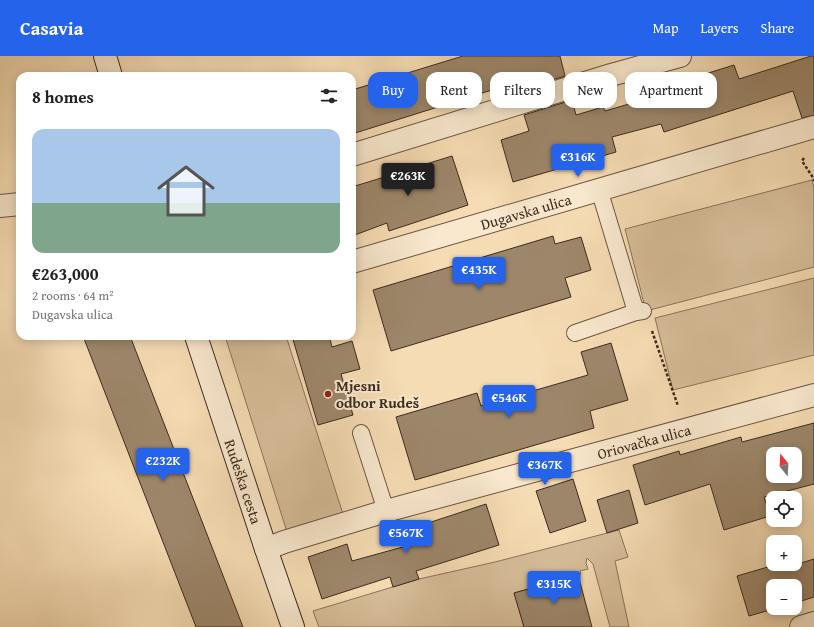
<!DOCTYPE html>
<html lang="en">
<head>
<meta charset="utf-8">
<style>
  :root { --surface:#fff; --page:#f2f2f2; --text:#202124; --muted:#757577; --line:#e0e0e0; --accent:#2563eb }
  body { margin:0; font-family:"Gentium Book Plus",serif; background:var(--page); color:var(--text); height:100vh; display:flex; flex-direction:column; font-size:15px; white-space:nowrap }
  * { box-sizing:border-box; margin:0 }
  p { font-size:13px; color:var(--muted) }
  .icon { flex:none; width:22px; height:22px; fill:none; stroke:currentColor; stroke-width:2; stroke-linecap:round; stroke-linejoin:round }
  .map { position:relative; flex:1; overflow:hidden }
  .side { position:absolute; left:16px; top:16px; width:340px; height:268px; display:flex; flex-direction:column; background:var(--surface); border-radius:12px; box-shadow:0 2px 10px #0003 }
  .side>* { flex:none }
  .hud { position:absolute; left:368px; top:16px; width:380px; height:36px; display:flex; gap:8px }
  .needle { width:26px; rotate:342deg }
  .fabs { position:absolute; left:766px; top:391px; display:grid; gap:8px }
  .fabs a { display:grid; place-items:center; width:36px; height:36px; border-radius:8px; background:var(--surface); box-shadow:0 2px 10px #0003; font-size:20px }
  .price { position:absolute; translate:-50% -34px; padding:0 9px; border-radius:4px; background:var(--accent); color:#fff; font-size:13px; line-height:26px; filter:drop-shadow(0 1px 2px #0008) }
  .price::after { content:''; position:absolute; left:50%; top:24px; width:12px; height:9px; margin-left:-6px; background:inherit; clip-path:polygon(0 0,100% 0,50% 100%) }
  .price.current { background:#222; color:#fff }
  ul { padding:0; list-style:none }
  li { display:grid; align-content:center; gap:8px; height:212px; padding:0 16px }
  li+li { border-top:1px solid var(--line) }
  li span { display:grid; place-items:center; height:124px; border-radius:12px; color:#555 }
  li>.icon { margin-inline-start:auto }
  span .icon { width:72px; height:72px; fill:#fffc; stroke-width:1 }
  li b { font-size:17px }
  h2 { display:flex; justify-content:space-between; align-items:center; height:48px; padding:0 16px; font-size:17px }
  .pill { padding:0 14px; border-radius:12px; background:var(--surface); box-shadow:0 2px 10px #0003; font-size:14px; line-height:36px }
  .pill.current { background:var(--accent); color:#fff }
  header { display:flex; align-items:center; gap:24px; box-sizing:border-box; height:56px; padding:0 20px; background:var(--accent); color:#fff }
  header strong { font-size:19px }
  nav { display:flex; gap:22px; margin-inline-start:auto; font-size:14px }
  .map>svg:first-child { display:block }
  .green { fill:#d7be9a; stroke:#8a745b }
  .building { fill:#9d876b; stroke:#3d2a1c; fill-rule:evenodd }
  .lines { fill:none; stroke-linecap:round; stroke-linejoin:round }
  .lane-casing { stroke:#6b5642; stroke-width:18 }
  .street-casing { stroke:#6b5642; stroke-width:24 }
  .secondary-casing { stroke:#3d2a1c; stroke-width:24 }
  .path { stroke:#3d2a1c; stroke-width:2.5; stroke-dasharray:3 2; stroke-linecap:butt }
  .lane { stroke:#f9e8ce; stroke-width:16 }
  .street { stroke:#f9e8ce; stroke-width:22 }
  .secondary { stroke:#f9e8ce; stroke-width:22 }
  .poi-dot { fill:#8f2418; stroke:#f9e8ce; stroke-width:1.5 }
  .labels { text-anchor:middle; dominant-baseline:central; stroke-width:4; stroke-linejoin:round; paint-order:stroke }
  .street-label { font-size:15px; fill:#3d2a1c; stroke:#f9e8ce }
  .poi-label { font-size:15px; font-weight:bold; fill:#3d2a1c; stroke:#f9e8ce; text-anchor:start }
</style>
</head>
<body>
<header>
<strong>Casavia</strong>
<nav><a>Map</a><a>Layers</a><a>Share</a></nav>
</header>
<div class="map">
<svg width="814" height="571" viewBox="0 0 814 571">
  <rect width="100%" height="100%" fill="#f6dcb4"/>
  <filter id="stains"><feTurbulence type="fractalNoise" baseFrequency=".005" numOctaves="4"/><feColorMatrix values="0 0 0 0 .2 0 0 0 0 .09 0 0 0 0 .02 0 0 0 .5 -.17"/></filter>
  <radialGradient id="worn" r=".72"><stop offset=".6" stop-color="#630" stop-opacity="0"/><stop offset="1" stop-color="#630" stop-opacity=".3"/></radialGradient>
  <!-- green -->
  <g class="green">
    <path d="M812,124L814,132V211L646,255L625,173Z"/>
    <path d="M814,222V299L673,334L655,262Z"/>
    <path d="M225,280H286L343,458L287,476Z"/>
    <path d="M619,474L628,501L615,505L629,571H610L593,508L587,502L586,507L588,513L580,515L581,518L514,537L524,571H319L313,555L419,523L495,506Z"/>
  </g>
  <!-- building -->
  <g class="building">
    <path d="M463,0H560L565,20L497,41L495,33L352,78V34Z"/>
    <path d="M811,0H814V59L802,62L793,35L664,76L661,68L612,81L616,96L513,126L501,84L529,75L524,59L572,44L576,59L603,51L605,55L653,41L651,35L734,9L739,23Z"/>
    <path d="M452,100L468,149L389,175L387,167L352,180V131Z"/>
    <path d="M553,180L555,188L581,181L591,214L565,222L571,241L391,295L373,234Z"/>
    <path d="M83,280H130L243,571H196Z"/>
    <path d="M292,280H329L332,291L352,285L360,313L341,318L353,359L318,369Z"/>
    <path d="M611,287L628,344L590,355L594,372L415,424L396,361L477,337L481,350L588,319L581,296Z"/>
    <path d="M814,367V428L764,441L770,460L724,474L710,428L645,449L633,409L679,395L680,399L741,381L742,386ZM773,398H795V420H773Z"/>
    <path d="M573,423L586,465L550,477L536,435Z"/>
    <path d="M629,434L638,467L607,477L597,444Z"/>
    <path d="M486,448L499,489L416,515L419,523L393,531L390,521L322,543L308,501L347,488L352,505L421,486L416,471Z"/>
    <path d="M814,503V541L795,547V530H773V552H777L749,560L737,520L778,508H784L785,512Z"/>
    <path d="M578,519L592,571H524L514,537Z"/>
  </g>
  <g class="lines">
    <!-- lane casing -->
    <g class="lane-casing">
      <g id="lane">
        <path d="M599,133L636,256L643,255"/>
        <path d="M575,277L636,256"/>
        <path d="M361,377L386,455"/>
      </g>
    </g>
    <!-- street casing -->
    <g class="street-casing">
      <g id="street">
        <path d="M352,99L611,19L680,0"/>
        <path d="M0,150L20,148"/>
        <path id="s1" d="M352,206L814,71"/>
        <path id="s2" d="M266,493L284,486L386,455L814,339"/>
        <path d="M801,571L814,567"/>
      </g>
    </g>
    <!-- secondary casing -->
    <g class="secondary-casing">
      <g id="secondary">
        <path d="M105,0L111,20"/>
        <path id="s3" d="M196,280L266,493L293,571"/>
      </g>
    </g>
    <!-- path -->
    <g class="path">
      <path d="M804,102L802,105L812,120L814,125"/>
      <path d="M652,275L678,350"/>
    </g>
    <!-- lane -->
    <use href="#lane" class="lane"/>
    <!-- street -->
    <use href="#street" class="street"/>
    <!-- secondary -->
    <use href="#secondary" class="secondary"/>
  </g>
  <!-- markers -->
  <circle class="poi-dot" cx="328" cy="338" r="4"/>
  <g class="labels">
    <!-- street labels -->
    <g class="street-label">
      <text stroke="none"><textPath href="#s1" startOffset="181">Dugavska ulica</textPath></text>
      <text stroke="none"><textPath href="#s2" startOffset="393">Oriovačka ulica</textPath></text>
      <text stroke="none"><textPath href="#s3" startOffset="153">Rudeška cesta</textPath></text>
    </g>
    <!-- poi labels -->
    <g class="poi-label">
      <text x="336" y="329">Mjesni<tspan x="336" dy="17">odbor Rudeš</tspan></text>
    </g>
  </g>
  <rect width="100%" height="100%" filter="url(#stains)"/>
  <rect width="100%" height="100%" fill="url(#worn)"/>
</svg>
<div class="fabs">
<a><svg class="needle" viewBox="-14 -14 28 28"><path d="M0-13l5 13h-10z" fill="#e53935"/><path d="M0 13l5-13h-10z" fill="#757577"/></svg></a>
<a><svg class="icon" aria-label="locate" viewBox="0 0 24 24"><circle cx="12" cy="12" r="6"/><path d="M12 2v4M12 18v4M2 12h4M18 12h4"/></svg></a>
<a>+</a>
<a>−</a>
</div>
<b class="price" style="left:578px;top:122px">€316K</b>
<b class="price current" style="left:408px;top:141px">€263K</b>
<b class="price" style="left:479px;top:235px">€435K</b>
<b class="price" style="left:509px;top:363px">€546K</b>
<b class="price" style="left:163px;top:426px">€232K</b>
<b class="price" style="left:545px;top:430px">€367K</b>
<b class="price" style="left:406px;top:498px">€567K</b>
<b class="price" style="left:554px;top:549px">€315K</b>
<div class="hud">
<a class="pill current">Buy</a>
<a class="pill">Rent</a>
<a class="pill">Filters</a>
<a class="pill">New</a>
<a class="pill">Apartment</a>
</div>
<section class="side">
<h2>8 homes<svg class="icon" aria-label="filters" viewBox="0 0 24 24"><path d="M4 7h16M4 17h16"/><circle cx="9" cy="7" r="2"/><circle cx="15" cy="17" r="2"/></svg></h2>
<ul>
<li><span style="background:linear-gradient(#a9c7e8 60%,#7fa58c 0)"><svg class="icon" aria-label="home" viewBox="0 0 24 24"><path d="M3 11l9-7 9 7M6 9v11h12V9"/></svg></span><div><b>€263,000</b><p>2 rooms · 64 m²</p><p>Dugavska ulica</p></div></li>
</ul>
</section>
</div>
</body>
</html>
